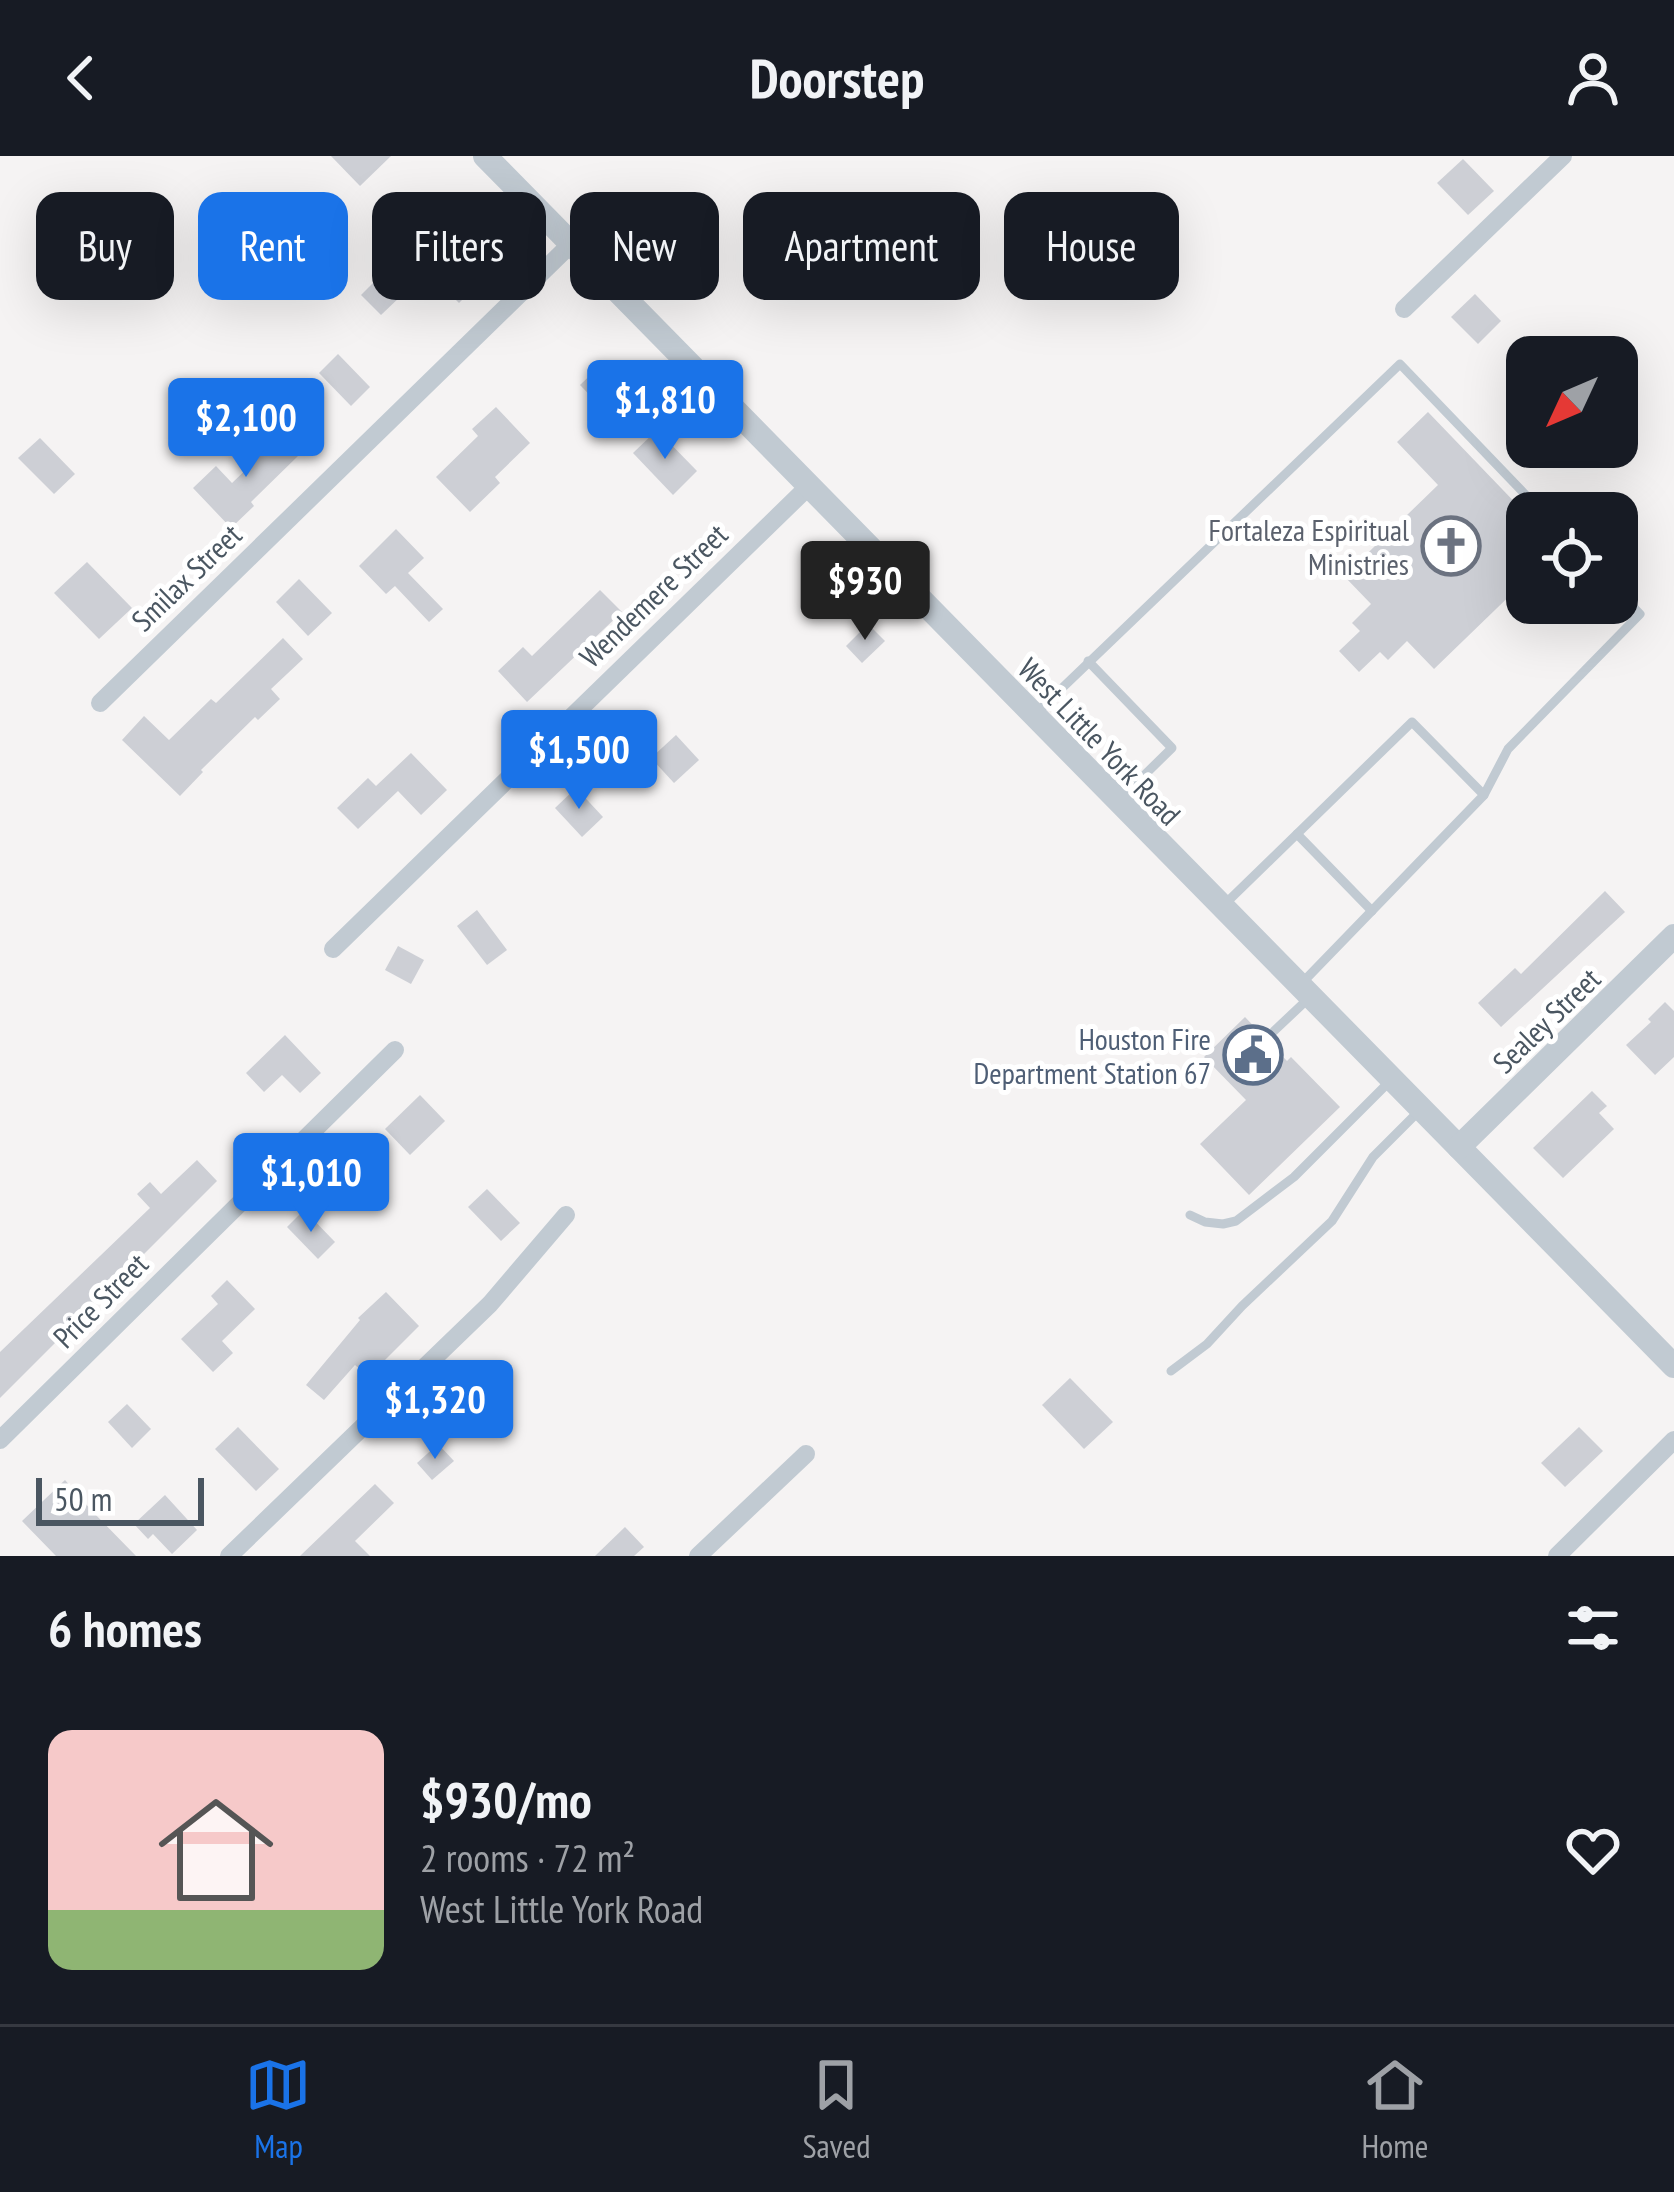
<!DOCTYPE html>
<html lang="en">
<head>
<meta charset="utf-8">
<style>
  :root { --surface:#171b24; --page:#242831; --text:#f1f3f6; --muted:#9ea1a6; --line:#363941; --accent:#1a73e8 }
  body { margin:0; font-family:"PT Sans Narrow",sans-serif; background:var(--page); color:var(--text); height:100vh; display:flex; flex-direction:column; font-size:45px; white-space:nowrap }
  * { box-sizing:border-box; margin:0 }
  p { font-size:39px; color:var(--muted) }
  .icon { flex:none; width:66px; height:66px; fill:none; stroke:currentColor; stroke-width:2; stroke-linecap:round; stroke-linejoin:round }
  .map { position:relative; height:1400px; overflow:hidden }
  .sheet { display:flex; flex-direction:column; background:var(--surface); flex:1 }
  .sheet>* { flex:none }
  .banner { position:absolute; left:36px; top:36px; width:1602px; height:108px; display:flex; gap:24px }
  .needle { width:78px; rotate:226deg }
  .controls { position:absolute; left:1506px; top:180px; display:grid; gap:24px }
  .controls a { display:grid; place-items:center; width:132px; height:132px; border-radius:24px; background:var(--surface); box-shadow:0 12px 48px #0002; font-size:60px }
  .scale { position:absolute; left:36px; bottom:30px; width:168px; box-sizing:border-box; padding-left:12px; border:6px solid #4a5661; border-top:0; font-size:33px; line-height:42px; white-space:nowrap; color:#4a5661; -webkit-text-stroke:9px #fff; paint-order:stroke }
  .price { position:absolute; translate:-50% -102px; padding:0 27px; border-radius:12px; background:var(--accent); color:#fff; font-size:39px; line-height:78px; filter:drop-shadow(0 3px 6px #0008) }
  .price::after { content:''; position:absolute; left:50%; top:72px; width:36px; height:27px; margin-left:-18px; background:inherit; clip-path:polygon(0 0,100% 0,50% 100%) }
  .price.on { background:#222; color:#fff }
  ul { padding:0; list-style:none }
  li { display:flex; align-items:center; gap:36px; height:300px; padding:0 48px }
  li span { display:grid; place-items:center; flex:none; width:336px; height:240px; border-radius:24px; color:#555 }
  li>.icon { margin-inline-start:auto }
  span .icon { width:144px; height:144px; fill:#fffc; stroke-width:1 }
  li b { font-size:51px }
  h2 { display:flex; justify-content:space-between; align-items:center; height:144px; padding:0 48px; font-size:51px }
  .chip { padding:0 42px; border-radius:24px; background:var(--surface); box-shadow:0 12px 48px #0002; font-size:42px; line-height:108px }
  .chip.on { background:var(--accent); color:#fff }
  header { display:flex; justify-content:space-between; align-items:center; height:156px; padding:0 48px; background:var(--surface); font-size:54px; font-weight:600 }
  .tabs { display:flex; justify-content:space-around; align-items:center; height:168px; border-top:3px solid var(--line); background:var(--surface); font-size:33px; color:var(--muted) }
  .tabs a { display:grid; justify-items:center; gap:6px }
  .tabs .on { color:var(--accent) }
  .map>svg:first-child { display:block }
  .building { fill:#cdcfd5 }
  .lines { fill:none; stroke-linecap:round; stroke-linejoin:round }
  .service { stroke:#c1cad2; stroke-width:9 }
  .minor { stroke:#c1cad2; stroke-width:18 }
  .tertiary { stroke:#c1cad2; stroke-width:24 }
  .labels { text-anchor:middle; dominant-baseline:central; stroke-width:10; stroke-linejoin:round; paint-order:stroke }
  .worship-label { font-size:30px; fill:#5b616d; stroke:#fff; text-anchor:end }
  .street-label { font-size:30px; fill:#4a5661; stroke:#fff }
  .service-label { font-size:30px; fill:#4e5e75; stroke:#fff; text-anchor:end }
</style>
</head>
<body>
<header><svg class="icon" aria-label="back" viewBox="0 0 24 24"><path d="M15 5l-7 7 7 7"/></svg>Doorstep<svg class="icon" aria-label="person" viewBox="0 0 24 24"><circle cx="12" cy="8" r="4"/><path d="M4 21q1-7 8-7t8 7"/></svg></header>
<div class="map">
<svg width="1674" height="1400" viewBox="0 0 1674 1400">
  <rect width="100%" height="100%" fill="#f5f3f3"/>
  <!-- building -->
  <g class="building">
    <path d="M331,0H391L360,30Z"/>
    <path d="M1463,3L1494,35L1468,59L1437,27Z"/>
    <path d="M449,94L480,126L459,147L427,115Z"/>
    <path d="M382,118L402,139L381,159L361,139Z"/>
    <path d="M1475,138L1501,165L1478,188L1451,161Z"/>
    <path d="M338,198L370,231L351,250L319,217Z"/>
    <path d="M603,207L630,235L607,257L580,229Z"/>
    <path d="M496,251L530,287L495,321L500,327L470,356L436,321L478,280L472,273Z"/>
    <path d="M1428,256L1527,359V423L1434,513L1407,485L1388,504L1380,496L1359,516L1339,495L1360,475L1352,467L1371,448L1344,420L1438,329L1397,286Z"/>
    <path d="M271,272L298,300L251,346L254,350L231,372L193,332L216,310L232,327L258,302L250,293Z"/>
    <path d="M657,274L697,315L673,339L633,297Z"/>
    <path d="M40,282L75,318L54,338L18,302Z"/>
    <path d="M396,373L424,402L408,417L443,453L429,466L395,430L386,438L359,410Z"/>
    <path d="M87,406L132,452L99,483L54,437Z"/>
    <path d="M299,423L332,457L308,480L276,446Z"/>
    <path d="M600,434L622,456L527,546L498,515L523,491L532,500Z"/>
    <path d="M868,468L885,485L862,507L846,490Z"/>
    <path d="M283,482L303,503L271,533L280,543L258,564L255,561L201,614L203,616L180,640L122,584L144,560L169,584L211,543L216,547Z"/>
    <path d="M676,579L699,604L674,627L651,602Z"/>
    <path d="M411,597L447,634L421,659L398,635L358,673L337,652L368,622L376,630Z"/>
    <path d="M576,632L603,661L582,681L555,652Z"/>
    <path d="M1605,735L1625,756L1501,871L1478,847L1515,812L1521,818Z"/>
    <path d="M477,754L507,794L487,809L457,770Z"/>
    <path d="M398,790L424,804L411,828L385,814Z"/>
    <path d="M1665,846L1674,855V901L1655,919L1626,889L1651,866L1648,863Z"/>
    <path d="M1245,861L1287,905L1291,901L1340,951L1249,1039L1200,988L1246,944L1204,901Z"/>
    <path d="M285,879L321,917L300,937L282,919L264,936L246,917Z"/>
    <path d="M1592,935L1607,950L1599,957L1614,973L1563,1022L1533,992Z"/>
    <path d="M420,939L445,965L410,999L385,973Z"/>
    <path d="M197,1004L217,1025L0,1242V1196L150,1052L137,1038L150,1026L161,1038Z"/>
    <path d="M487,1033L520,1067L501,1085L468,1051Z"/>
    <path d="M304,1054L335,1086L318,1103L287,1071Z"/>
    <path d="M227,1124L255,1153L222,1185L233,1197L213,1216L181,1183L218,1148L211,1140Z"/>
    <path d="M386,1136L419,1170L368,1221L355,1209L324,1244L306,1229L360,1164L358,1162Z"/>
    <path d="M1070,1222L1113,1266L1084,1293L1042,1249Z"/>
    <path d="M127,1248L151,1273L132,1292L108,1266Z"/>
    <path d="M238,1271L279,1313L256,1335L215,1293Z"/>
    <path d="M1579,1271L1603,1295L1565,1331L1541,1307Z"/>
    <path d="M438,1288L454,1305L432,1324L417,1307Z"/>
    <path d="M65,1324L92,1355L136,1400H56L22,1365Z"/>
    <path d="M375,1328L394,1347L355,1385L370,1400H300Z"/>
    <path d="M165,1339L197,1374L172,1398L153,1378L148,1383L134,1368Z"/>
    <path d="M625,1371L644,1391L634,1400H595Z"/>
  </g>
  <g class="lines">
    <!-- service -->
    <g class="service">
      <path d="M1088,505L1172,592L1121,642"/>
      <path d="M1034,559L1400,208L1543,357"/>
      <path d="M1484,639L1508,593L1640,458L1617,434"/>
      <path d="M1297,678L1372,755"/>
      <path d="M1226,747L1412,566L1484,639L1301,828"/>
      <path d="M1274,875L1309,842"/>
      <path d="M1190,1059L1205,1066L1223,1068L1236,1065L1294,1021L1391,924"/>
      <path d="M1171,1215L1207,1188L1242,1150L1332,1065L1373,1001L1421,953"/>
    </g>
    <!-- minor -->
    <g class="minor">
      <path d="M1404,153L1563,0"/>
      <path d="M100,547L572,87"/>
      <path d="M333,793L809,330"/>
      <path d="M0,1284L395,894"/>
      <path d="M229,1400L490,1148L566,1059"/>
      <path d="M698,1400L806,1298"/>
      <path d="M1557,1400L1674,1284"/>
    </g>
    <!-- tertiary -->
    <g class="tertiary">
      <path d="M485,0L1674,1210"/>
      <path d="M1459,991L1674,780"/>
    </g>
  </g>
  <!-- icons -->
  <defs>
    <g id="church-ring" transform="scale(3)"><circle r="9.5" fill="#fff" stroke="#6b7280" stroke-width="1.5"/><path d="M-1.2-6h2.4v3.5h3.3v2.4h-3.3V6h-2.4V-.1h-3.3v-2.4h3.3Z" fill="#6b7280"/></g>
    <g id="civic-ring" transform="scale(3)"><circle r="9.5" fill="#fff" stroke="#5c6f8a" stroke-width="1.5"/><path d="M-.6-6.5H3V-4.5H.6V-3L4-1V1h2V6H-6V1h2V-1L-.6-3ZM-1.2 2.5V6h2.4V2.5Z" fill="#5c6f8a"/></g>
  </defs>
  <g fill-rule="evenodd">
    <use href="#church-ring" x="1451" y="390"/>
    <use href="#civic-ring" x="1253" y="899"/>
  </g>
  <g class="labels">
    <!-- worship labels -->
    <g class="worship-label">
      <text x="1409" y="373">Fortaleza Espiritual<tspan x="1409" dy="34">Ministries</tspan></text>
    </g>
    <!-- street labels -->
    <g class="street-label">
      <text transform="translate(186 421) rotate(-44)">Smilax Street</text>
      <text transform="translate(653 439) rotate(-44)">Wendemere Street</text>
      <text transform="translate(1100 585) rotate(46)">West Little York Road</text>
      <text transform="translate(1546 864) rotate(-44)">Sealey Street</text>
      <text transform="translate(100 1144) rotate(-45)">Price Street</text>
    </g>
    <!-- service labels -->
    <g class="service-label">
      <text x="1211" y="882">Houston Fire<tspan x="1211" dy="34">Department Station 67</tspan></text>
    </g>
  </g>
</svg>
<div class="controls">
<a><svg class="needle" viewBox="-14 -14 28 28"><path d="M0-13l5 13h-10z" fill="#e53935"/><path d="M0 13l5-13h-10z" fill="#9ea1a6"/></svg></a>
<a><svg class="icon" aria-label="locate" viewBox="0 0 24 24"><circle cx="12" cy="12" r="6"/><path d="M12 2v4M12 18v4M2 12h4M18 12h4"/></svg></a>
</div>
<div class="scale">50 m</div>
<b class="price" style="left:665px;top:306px">$1,810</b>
<b class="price" style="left:246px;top:324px">$2,100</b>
<b class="price on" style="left:865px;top:487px">$930</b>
<b class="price" style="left:579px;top:656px">$1,500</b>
<b class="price" style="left:311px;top:1079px">$1,010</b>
<b class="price" style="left:435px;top:1306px">$1,320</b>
<div class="banner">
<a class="chip">Buy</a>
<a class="chip on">Rent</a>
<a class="chip">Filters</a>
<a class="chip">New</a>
<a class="chip">Apartment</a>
<a class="chip">House</a>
</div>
</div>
<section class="sheet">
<h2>6 homes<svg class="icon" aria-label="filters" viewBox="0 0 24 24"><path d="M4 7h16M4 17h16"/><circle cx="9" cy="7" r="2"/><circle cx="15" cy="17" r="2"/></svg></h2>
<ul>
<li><span style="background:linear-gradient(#f6c9c9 75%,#8fb573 0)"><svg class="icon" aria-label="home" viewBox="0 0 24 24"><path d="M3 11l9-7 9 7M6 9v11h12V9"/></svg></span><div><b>$930/mo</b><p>2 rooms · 72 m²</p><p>West Little York Road</p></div><svg class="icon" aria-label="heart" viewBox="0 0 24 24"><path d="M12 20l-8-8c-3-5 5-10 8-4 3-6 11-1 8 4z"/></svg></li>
</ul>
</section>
<nav class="tabs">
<a class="on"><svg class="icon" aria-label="map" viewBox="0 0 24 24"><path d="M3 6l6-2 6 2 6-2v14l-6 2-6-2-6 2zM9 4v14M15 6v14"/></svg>Map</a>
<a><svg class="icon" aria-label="saved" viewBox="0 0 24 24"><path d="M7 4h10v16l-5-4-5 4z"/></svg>Saved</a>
<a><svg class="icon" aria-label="home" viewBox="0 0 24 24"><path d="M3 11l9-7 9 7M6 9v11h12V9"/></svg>Home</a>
</nav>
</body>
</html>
